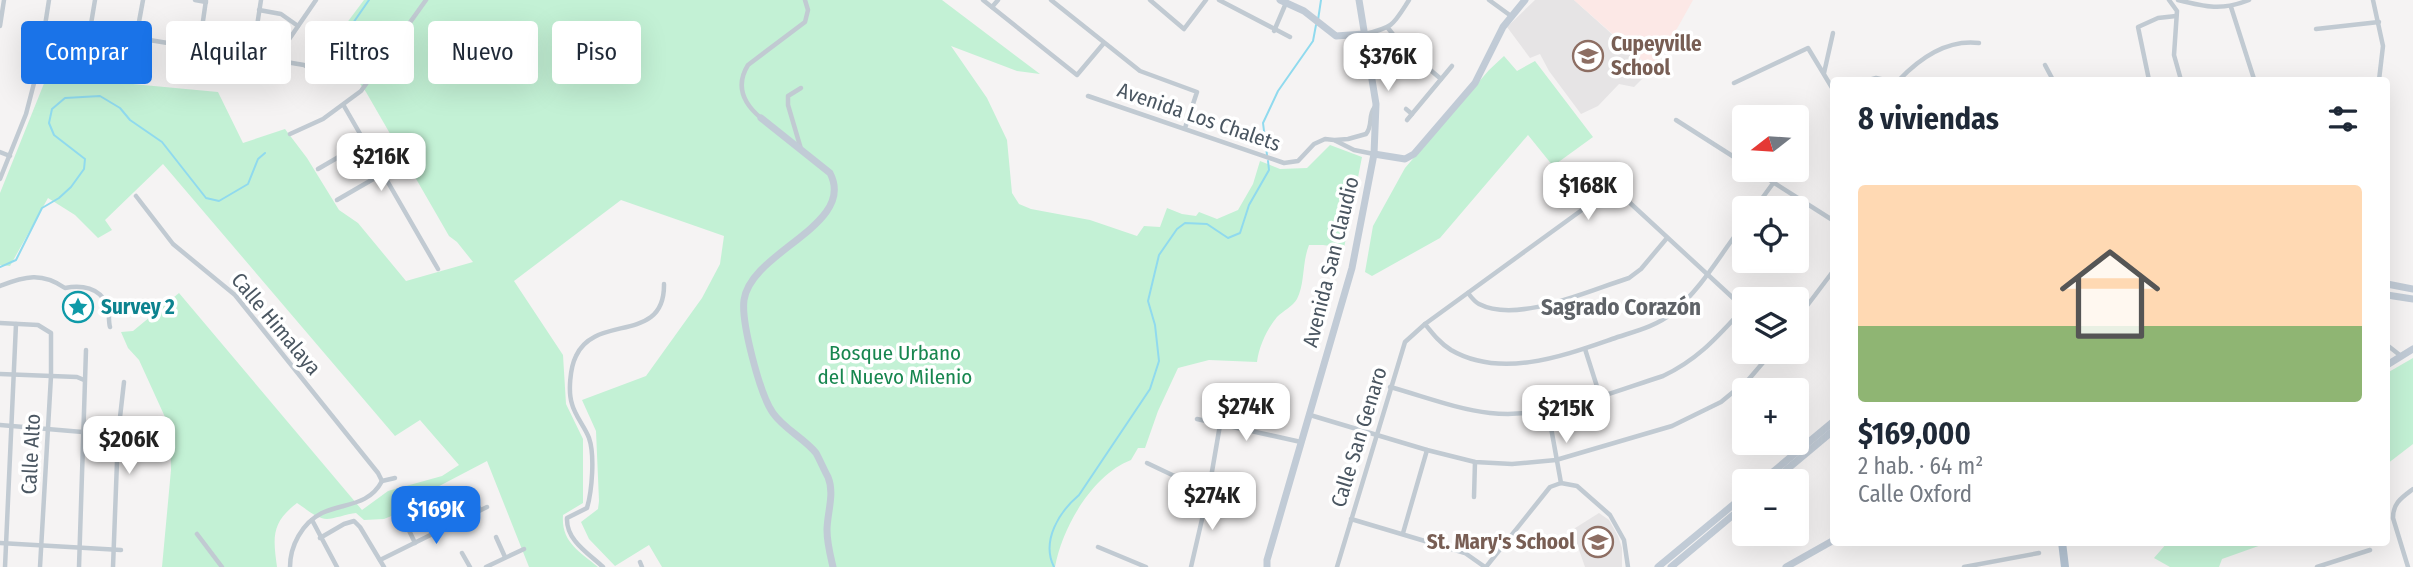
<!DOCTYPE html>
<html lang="es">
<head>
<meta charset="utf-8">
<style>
  :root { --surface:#fff; --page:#f6f6f7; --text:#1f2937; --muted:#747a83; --line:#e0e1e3; --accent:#1a73e8 }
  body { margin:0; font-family:"Fira Sans Condensed",sans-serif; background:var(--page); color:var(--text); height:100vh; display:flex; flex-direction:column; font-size:26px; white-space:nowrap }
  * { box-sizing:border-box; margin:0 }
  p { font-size:23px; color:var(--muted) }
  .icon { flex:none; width:38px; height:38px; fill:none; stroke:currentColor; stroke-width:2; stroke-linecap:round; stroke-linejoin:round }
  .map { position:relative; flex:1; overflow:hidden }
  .details { position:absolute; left:1830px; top:77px; width:560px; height:469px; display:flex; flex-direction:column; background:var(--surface); border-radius:7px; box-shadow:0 7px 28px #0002 }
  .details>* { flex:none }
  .top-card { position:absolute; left:21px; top:21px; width:665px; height:63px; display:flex; gap:14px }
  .needle { width:46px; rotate:253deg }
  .buttons { position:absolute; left:1732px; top:105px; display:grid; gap:14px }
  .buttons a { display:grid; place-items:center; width:77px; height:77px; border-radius:7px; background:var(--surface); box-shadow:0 7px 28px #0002; font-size:35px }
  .price { position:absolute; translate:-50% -60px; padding:0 16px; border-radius:14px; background:#fff; color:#222; font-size:23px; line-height:46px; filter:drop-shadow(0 2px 4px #0008) }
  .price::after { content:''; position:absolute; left:50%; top:42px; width:21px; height:16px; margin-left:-10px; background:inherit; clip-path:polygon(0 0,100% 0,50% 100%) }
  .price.active { background:var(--accent); color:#fff }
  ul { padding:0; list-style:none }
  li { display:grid; align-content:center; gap:14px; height:371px; padding:0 28px }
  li+li { border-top:2px solid var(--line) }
  li span { display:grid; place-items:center; height:217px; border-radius:7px; color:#555 }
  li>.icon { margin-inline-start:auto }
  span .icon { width:126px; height:126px; fill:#fffc; stroke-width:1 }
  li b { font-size:30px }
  h2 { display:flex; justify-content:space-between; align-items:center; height:84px; padding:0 28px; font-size:30px }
  .chip { padding:0 24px; border-radius:7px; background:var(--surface); box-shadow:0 7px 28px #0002; font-size:24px; line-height:63px }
  .chip.active { background:var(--accent); color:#fff }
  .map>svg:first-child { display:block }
  .education { fill:#e6e4e5 }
  .medical { fill:#fce8e6 }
  .green { fill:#c3f1d5 }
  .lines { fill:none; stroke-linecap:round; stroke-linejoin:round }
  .stream { stroke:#90daee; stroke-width:2 }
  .street { stroke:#c1cad2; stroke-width:4.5 }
  .secondary { stroke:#c1cbd6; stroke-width:7 }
  .primary { stroke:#b3c2d1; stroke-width:8 }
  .labels { text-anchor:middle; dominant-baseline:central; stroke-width:7; stroke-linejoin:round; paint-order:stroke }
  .education-label { font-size:21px; font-weight:bold; fill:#785e54; stroke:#fff; text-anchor:start }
  .street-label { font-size:21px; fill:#4a5661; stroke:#fff }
  .culture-label { font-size:21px; font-weight:bold; fill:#0d838f; stroke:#fff; text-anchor:start }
  .park-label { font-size:21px; fill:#17864f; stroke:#fff }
  .neighbourhood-label { font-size:23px; font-weight:bold; fill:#5f6368; stroke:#fff }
</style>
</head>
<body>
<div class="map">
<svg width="2413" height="567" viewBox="0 0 2413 567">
  <rect width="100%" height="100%" fill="#f5f3f3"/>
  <!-- education -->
  <g class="education">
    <path d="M1535,0H1574L1644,63V77L1634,87L1619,84L1598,106L1581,114L1549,71L1540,54L1530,58L1507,27Z"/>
    <path d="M1599,513L1609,520L1618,536L1622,548V567H1585L1572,530Z"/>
  </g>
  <!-- medical -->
  <path class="medical" d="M1574,0H1693L1664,52L1650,67Z"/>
  <!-- green -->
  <g class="green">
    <path d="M364,0H942L1040,74L1017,71L951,46L987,98L1007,140L1012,193L1019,204L1031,209L1090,220L1137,236L1144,226L1160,227L1167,208L1182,214L1196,216L1199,212L1217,219L1238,210L1253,184L1260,161L1280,169L1307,168L1330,145L1362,157L1344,248L1323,245H1309C1302,262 1305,284 1297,299C1293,306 1283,311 1277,317C1267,329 1259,346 1257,362L1209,360L1178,368L1158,411L1145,448H1138L1131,460C1092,475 1062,528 1055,567H662L649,545L615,566L589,539L581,522L598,509L599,501L596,431L582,400L646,376L702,298L720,264L724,236L621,200L514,281L563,355L566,404L583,439V503L563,515C561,542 579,551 598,567H529L487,461L403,505L404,511L384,519L364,520L356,513C347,514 333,519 327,519C317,519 305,508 297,503C271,523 273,537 277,567H162L171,470L170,428L139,360L128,348L121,332L133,331L179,293L362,510L388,491L442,476L459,465L420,420L395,436L163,164L105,220L112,230L98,238L75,215L48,198L10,266L0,265V193L47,76L218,92L243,143L285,129L307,158L339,210L358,223L406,281L473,262L457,242L449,236L366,92L331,44Z"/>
    <path d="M1504,56L1517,71L1535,61L1593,137L1553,166L1528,135L1440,238L1372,276L1365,272L1373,226L1405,168L1489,70Z"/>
    <path d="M2413,358V444L2387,464V373Z"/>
    <path d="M2167,543V542L2267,543L2222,559L2219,567H2170L2154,558Z"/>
  </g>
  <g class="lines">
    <!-- stream -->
    <g class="stream">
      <path d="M1318,20L1321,0"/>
      <path d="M342,39L369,0"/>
      <path d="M1267,155L1263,123L1278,91L1313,41L1316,25"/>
      <path d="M0,267L16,260L42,208L59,198L71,187L84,169L85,159L54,135L49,123L52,109L65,98L100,96L120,108L130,120L162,142L206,198L219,201L248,184L258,159L265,153"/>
      <path d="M1054,567C1041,541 1059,512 1079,495L1150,389L1159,361L1155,325L1148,301L1159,255L1177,229L1185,223L1207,224L1228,238L1240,233L1249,205L1269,170L1268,161"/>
    </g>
    <!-- street -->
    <g class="street">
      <path d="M195,0L206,2"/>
      <path d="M983,0L1077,75L1104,43"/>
      <path d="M1051,0L1140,71L1197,92L1185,128"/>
      <path d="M1150,0L1184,29L1206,0"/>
      <path d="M1219,0L1290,37"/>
      <path d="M1489,0L1511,16"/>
      <path d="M2169,0L2177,11L2174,55L2181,80"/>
      <path d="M2178,0C2206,7 2222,11 2249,0"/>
      <path d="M2373,0L2383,46L2379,80"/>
      <path d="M992,7L998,0"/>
      <path d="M2231,7L2254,79"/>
      <path d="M259,10L281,14L298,26"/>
      <path d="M203,21L206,0"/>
      <path d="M0,26L4,0"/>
      <path d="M257,26L261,0"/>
      <path d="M1388,28L1402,46L1441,79"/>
      <path d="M2316,29L2379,22"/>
      <path d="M1274,31L1286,3"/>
      <path d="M1365,34C1394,27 1393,25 1409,0"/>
      <path d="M137,38L260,58L273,57L281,51L316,0"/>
      <path d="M273,57L280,61L304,65L319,75"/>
      <path d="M39,64L125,78L129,76L143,0"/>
      <path d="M2045,65L2053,80"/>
      <path d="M83,72L95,0"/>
      <path d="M1824,73L1833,33"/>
      <path d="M1869,80L1876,78L1885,80"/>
      <path d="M1899,80C1920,58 1947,39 1979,43"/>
      <path d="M2149,80L2138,27L2158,18L2176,16"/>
      <path d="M1734,83L1808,48L1834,91"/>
      <path d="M1088,96L1284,163L1298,161L1314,144L1325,139L1334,140L1354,150L1374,154"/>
      <path d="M344,106L438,269"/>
      <path d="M1406,109L1412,114"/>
      <path d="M761,118C744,104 735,86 748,65L805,22L808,10L805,0"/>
      <path d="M2387,119V120"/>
      <path d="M1407,120L1452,66"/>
      <path d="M1676,120L1745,164"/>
      <path d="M290,134L323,119L361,91L426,0"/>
      <path d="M1335,140L1348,139L1366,134C1373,126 1368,116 1374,108"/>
      <path d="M801,149L788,105V96L801,88"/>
      <path d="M0,152L10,156"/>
      <path d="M318,169L366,141"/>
      <path d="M1754,170L1834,221"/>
      <path d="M0,179L26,114L39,64L49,0"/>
      <path d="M136,196L173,244L235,295L378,473L382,481"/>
      <path d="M337,200L401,163"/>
      <path d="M1755,208L1774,182"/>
      <path d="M0,286C25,276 42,272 65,288C81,285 100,287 107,305C110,312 108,320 110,327"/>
      <path d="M1468,293C1471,297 1475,302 1479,304C1518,324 1590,290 1629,278L1641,269L1667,238"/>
      <path d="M1797,319L1834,270"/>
      <path d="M0,323L38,325L51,333V376L40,567"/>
      <path d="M1425,324C1433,334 1440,343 1451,350C1501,379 1563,356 1612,339C1632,332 1655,327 1671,314C1701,290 1722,252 1745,222"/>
      <path d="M2387,345L2401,356"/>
      <path d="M1585,349L1600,396"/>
      <path d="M0,374L77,377L84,380"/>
      <path d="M1390,387C1423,396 1456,409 1490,413C1549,419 1607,394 1663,376C1699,359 1718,336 1744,308"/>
      <path d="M1548,411L1561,483"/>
      <path d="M1310,415L1427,450L1475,462L1512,464L1556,460L1672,426L1721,402L1749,379L1772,352"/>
      <path d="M1197,419L1301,442"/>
      <path d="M0,425L118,435"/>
      <path d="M1147,463L1208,492"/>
      <path d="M382,481L395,478"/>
      <path d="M1561,483L1577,486L1610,515L1624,540L1628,567"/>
      <path d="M470,490L480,510"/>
      <path d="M1474,497L1475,462"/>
      <path d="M438,506L448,526"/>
      <path d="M1351,519L1465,553L1485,567"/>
      <path d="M312,520L337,567"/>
      <path d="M405,522L415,543"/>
      <path d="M1403,533L1427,450"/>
      <path d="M197,534L222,567"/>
      <path d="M496,537L505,557"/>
      <path d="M320,538L344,524L354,521L360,527L384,567"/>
      <path d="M0,543L121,550"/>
      <path d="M1098,547L1146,567"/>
      <path d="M462,553L470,567"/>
      <path d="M380,560L487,507"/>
      <path d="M640,562L642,567"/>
      <path d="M5,567L16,324"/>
      <path d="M79,567L86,350"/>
      <path d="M113,567L118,435L124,382"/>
      <path d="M290,567C290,546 302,523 322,513C344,503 369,506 382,481"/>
      <path d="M486,567L524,549"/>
      <path d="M603,567C588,553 566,540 567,518L587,508C592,491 595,455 589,438C585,427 575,416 572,404C568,392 570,368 576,356C595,313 665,345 664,284"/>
      <path d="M1191,567L1209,489L1220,425"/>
      <path d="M1337,567L1405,342L1425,324L1586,207C1602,199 1612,194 1629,202L1745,309"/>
      <path d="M1486,567L1550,487L1561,483"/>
      <path d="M1964,567L2039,553"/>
      <path d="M2317,567L2370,550"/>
      <path d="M2408,567L2393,518C2393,503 2401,498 2413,489"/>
    </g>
    <!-- secondary -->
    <g class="secondary">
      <path d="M1280,0L1304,11L1336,36L1364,34"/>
      <path d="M761,118L830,173C857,225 751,251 744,300C741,322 760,395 773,413C784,429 804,438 816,453C820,460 824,470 828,477C835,494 827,513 827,530C827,543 830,554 833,567"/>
      <path d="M1374,154L1405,159L1414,154L1475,83L1503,27L1525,0"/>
      <path d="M2387,284L2413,289"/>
      <path d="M2387,295L2413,299"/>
      <path d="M2387,365L2413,349"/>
      <path d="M1762,481L1834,421"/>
      <path d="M1773,481L1834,430"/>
      <path d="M1267,567V560L1352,268L1374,154L1376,104L1359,0"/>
      <path d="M1658,567L1745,495"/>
      <path d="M1671,567L1745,505"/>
      <path d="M1786,567L1834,540"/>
    </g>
    <!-- primary -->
    <path class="primary" d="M2062,542L2065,567"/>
  </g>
  <!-- icons -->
  <defs>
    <g id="school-ring" transform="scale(1.575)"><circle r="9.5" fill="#fff" stroke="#8d6e63" stroke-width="1.5"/><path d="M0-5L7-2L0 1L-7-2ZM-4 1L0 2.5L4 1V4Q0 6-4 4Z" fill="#8d6e63"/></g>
    <g id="sight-ring" transform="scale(1.575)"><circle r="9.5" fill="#fff" stroke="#0f9aa8" stroke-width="1.5"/><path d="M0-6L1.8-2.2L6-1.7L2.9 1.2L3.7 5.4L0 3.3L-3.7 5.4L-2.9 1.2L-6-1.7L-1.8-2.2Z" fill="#0f9aa8"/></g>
  </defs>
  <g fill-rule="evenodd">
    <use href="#school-ring" x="1588" y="56"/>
    <use href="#sight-ring" x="78" y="307"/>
    <use href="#school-ring" x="1598" y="542"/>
  </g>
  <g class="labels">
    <!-- education labels -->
    <g class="education-label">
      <text x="1611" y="44">Cupeyville<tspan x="1611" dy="24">School</tspan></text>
      <text x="1575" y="542" text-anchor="end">St. Mary's School</text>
    </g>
    <!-- street labels -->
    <g class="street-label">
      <text transform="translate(1199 117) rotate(19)">Avenida Los Chalets</text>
      <text transform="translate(1331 262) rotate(-76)">Avenida San Claudio</text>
      <text transform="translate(276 324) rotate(50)">Calle Himalaya</text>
      <text transform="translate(1359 437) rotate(-73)">Calle San Genaro</text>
      <text transform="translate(31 454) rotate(-87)">Calle Alto</text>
    </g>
    <!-- culture labels -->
    <g class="culture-label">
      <text x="101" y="307">Survey 2</text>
    </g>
    <!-- park labels -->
    <g class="park-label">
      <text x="895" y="353">Bosque Urbano<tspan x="895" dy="24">del Nuevo Milenio</tspan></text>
    </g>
    <!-- neighbourhood labels -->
    <g class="neighbourhood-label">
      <text x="1621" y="307">Sagrado Corazón</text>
    </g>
  </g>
</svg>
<div class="buttons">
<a><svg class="needle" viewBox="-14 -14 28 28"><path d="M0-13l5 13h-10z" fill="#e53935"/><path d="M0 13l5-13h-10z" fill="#747a83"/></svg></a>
<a><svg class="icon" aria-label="locate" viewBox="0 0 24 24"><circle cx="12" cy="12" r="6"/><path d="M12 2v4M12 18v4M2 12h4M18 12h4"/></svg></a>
<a><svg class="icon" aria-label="layers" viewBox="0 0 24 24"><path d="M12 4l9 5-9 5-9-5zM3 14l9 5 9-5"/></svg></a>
<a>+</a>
<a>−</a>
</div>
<b class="price" style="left:1388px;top:93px">$376K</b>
<b class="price" style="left:381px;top:193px">$216K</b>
<b class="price" style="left:1588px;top:222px">$168K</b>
<b class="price" style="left:1246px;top:443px">$274K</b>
<b class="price" style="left:1566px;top:445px">$215K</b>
<b class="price" style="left:129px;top:476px">$206K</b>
<b class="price" style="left:1212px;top:532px">$274K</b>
<b class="price active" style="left:436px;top:546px">$169K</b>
<div class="top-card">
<a class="chip active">Comprar</a>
<a class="chip">Alquilar</a>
<a class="chip">Filtros</a>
<a class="chip">Nuevo</a>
<a class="chip">Piso</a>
</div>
<section class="details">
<h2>8 viviendas<svg class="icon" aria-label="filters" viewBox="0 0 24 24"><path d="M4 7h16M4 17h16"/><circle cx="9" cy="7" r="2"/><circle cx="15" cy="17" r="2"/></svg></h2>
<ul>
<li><span style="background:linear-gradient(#ffd9b3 65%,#8fb573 0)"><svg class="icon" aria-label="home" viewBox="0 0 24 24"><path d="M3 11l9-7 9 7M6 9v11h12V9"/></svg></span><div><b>$169,000</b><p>2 hab. · 64 m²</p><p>Calle Oxford</p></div></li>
</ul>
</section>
</div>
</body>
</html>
